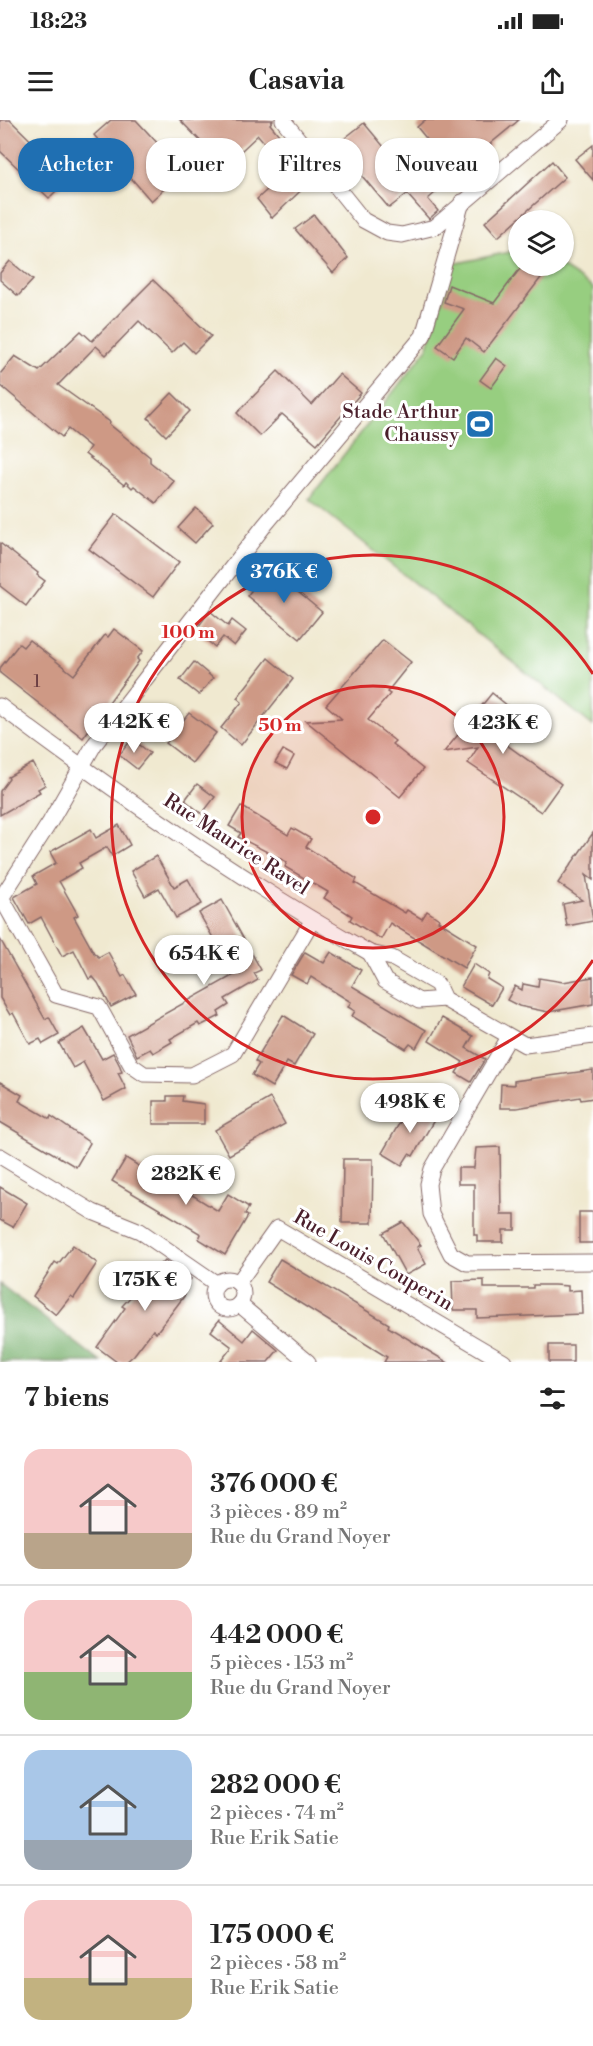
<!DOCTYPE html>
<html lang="fr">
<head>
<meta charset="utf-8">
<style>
  :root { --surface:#fff; --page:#f2f2f2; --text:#222; --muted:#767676; --line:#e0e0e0; --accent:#1f6fb2 }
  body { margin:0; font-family:"Libre Bodoni",serif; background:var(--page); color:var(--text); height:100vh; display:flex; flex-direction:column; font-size:22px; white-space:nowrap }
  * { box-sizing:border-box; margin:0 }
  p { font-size:20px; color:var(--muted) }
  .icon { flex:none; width:33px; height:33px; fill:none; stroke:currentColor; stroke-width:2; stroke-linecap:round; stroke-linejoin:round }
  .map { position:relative; height:1242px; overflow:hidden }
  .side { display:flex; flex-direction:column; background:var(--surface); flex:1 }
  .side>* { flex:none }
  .guide { position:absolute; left:18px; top:18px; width:558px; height:54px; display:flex; gap:12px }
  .tools { position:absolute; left:508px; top:90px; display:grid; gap:12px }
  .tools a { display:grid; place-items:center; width:66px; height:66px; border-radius:50%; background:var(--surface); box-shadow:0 2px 4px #0004; font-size:30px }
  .price { position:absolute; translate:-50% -51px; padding:0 14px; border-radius:21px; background:#fff; color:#222; font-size:20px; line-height:39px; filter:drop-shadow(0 2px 3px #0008) }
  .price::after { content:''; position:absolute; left:50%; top:36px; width:18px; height:14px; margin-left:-9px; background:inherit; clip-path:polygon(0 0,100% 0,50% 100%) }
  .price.active { background:var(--accent); color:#fff }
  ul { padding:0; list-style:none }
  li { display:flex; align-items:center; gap:18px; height:150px; padding:0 24px }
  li+li { border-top:2px solid var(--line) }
  li span { display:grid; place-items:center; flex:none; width:168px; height:120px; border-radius:18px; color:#555 }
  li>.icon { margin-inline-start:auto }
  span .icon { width:72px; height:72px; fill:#fffc; stroke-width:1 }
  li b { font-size:26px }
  h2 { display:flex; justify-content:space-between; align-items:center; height:72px; padding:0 24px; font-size:26px }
  .tag { padding:0 21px; border-radius:24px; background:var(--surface); box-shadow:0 2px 4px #0004; font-size:21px; line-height:54px }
  .tag.active { background:var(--accent); color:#fff }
  .status { display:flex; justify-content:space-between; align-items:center; height:42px; padding:0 30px; background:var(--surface); direction:ltr }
  .status svg { height:16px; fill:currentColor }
  header { display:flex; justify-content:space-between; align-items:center; height:78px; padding:0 24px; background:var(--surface); font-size:27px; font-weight:700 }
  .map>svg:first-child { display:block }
  .green { fill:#97ce80; stroke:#707656; stroke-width:1.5 }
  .forest { fill:#79b16e; stroke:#62684c; stroke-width:1.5 }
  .building { fill:#ce9985 }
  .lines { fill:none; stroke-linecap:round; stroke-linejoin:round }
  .street-casing { stroke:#846665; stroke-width:17 }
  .street { stroke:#fff; stroke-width:15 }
  .ring { fill:none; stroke:#d62828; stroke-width:3 }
  .labels { text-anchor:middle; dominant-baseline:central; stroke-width:6; stroke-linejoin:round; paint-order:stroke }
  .number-label { font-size:16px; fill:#6b3e42 }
  .poi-label { font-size:20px; fill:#4a1f2b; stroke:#fff; text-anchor:end }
  .street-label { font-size:20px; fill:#4a1f2b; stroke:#fff }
  .centre { fill:#d62828; stroke:#fff; stroke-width:3 }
  .ring-label { font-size:18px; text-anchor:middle; font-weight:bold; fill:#d62828; stroke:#fff; stroke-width:6; stroke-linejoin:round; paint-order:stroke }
</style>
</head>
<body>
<div class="status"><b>18:23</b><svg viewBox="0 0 49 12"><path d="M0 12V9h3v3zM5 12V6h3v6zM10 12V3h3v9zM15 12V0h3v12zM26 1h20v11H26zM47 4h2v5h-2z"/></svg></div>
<header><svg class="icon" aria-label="menu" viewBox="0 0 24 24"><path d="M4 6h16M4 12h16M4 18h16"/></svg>Casavia<svg class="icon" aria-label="share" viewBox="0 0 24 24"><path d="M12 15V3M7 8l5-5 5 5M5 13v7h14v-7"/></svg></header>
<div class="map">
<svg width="593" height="1242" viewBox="0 0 593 1242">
  <rect width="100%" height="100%" fill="#fff"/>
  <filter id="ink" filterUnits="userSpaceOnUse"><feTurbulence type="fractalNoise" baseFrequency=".0167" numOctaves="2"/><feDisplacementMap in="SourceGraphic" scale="12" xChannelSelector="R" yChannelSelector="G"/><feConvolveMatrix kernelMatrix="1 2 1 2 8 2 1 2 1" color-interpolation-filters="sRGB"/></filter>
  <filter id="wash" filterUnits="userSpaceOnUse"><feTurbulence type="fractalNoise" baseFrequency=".008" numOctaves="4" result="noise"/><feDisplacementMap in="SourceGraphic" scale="24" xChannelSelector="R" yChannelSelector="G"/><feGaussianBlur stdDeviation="1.35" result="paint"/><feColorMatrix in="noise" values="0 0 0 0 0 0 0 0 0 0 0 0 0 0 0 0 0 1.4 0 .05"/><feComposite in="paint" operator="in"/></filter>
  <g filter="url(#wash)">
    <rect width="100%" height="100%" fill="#f0e9d0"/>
    <!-- green -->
    <path class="green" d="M519,130V146H560L593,168V606L309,379L427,229L453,144Z"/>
    <!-- forest -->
    <path class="forest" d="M0,1164L101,1242H0Z"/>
    <g id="blocks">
      <!-- building -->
      <g class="building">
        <path d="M0,0H10L69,58L49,78L0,31Z"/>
        <path d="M111,0H136L173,40L167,45L178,56L151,81L94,15Z"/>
        <path d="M180,0H273L270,4L314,58L272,98L257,79L288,51L258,15L226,45L235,55L225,64L208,46L217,38Z"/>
        <path d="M425,0H519L490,24L492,26L440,65L442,67L428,79L438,91L429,99L407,74L389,88L336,25L364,3L415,64L443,39L417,7Z"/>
        <path d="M593,25V60L575,39Z"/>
        <path d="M552,41L565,57L498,117L485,102Z"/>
        <path d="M314,95L348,138L333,153L295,109Z"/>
        <path d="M10,141L33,160L18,176L0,160V153Z"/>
        <path d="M522,146H550L484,232L466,218L453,237L437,226L464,189L444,182L449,165L494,183Z"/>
        <path d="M153,160L211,216L194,233L183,222L172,233L139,201L106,235L96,226L58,265L110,302L109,304L150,337V342L174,361L156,383L134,366L132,368L126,362L124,365L85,334L90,327L68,309L62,317L0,265V254L15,236L39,251L81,211L92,221Z"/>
        <path d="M496,238L507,246L491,268L480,260Z"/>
        <path d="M278,251L312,285L339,254L361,273L317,324L282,294L260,316L237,293Z"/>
        <path d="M172,273L190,291L166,316L148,298Z"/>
        <path d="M196,388L213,403L195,423L178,408Z"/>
        <path d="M116,394L179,442L153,477L89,429Z"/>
        <path d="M0,423L38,453L37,455L45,461L26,486L0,466Z"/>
        <path d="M269,448L322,492L300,519L247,476Z"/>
        <path d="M210,491L228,506L232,500L246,511L234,526L223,517L215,527L195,511Z"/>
        <path d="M114,509L143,531L137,539L139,541L83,618L0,553V548L19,524L23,527L29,520L74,555L105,515L108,517Z"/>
        <path d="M383,520L411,542L387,572L390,574L368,600L395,621L392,624L423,649L400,677L306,601L342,599L326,585Z"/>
        <path d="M268,538L293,559L241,625L221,608L242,582L237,578Z"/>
        <path d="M194,542L213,558L199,575L180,560Z"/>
        <path d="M492,573L519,595L505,612L507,625L561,664L541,692L468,643L478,627L444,632Z"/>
        <path d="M189,593L216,613L192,643L166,623Z"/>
        <path d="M132,619L150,633L137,649L119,635Z"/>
        <path d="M283,630L294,636L287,649L275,643Z"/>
        <path d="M33,643L45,665L38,669L40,672L0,695V671L9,659L8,657Z"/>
        <path d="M197,664L215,677L202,694L185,680Z"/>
        <path d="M241,686L288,715L292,708L311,719L306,727L357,759L355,763L405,793L407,790L422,799L427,791L439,799L438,801L477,825L464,848L390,803L381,819L350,800L352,796L324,778L328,772L285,747L287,742L238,717L241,713L229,706Z"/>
        <path d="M119,705L130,725L112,736L107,727L79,743L82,748L59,761L78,795L74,797L94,833L99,837L108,832L122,857L125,855L136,874L111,887L98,863L93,857L89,859L74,830L62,836L41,797L29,804L14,777L37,764L33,756L56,743L50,732L91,709L96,718Z"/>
        <path d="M593,713V760L586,755L593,801L567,806L563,784L582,780L558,763Z"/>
        <path d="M156,736L174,767L188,759L202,784L176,798L159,768L145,776L131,751Z"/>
        <path d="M222,780L261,850L254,853L258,860L225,879L229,885L218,892L220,896L200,906L198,903L170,919L172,922L153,933L150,929L137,936L127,915L234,855L199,793Z"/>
        <path d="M0,819L45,899L49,897L59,915L43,924L40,919L30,924L13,893L10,895L0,878Z"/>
        <path d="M305,832L324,843L331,832L361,850L352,866L426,910L416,928L410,924L406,929L352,896L355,891L348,887L351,882L311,857L307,864L291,855Z"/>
        <path d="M474,844L489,854L487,859L502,868L492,885L461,867Z"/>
        <path d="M593,857V884L548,892L519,886L507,880L515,866L522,870L523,864L538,867L539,858L563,862Z"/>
        <path d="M283,895L313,914L294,946L287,942L272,967L252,955L259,944L255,941Z"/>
        <path d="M442,898L473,916L466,928L485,939L471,962L456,953L463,942L429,921Z"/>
        <path d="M84,908L102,939L113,933L120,946L122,952L118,953L126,969L104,981L83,942L73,948L59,923Z"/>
        <path d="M593,950V978L581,980L580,977L517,988H500L501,964L514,965V961Z"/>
        <path d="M0,962L22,975L19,981L50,999L51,996L90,1023L76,1047L0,1002Z"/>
        <path d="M167,976H183L182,981L204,984V1004H153V981H167Z"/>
        <path d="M270,978L285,1004L229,1035L215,1010Z"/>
        <path d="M426,983L440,990L413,1036L409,1034L402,1045L382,1033L407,990L418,997Z"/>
        <path d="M500,1027L501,1094H515V1110H503V1122H477V1115H474V1064H458V1048H474L476,1028Z"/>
        <path d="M126,1038L153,1055L155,1052L218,1091L228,1074L249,1087L245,1094L248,1096L225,1135L199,1119L201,1114L112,1061Z"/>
        <path d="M343,1039H373L372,1103H342Z"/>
        <path d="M0,1067L27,1083L13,1107L0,1100Z"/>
        <rect x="579" y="1092" width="14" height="31"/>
        <path d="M403,1102L421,1125L417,1127L426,1144L406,1155L383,1113Z"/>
        <path d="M73,1125L97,1143L74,1178L71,1176L56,1195L33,1176L55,1142L58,1144Z"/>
        <path d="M280,1139L389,1204L388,1207L447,1242H384L387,1237L266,1162Z"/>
        <path d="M165,1140L191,1159L181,1171L185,1175L156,1213L153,1210L134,1235L126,1242H117L97,1227L125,1188L122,1186Z"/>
        <path d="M484,1160V1168H533V1165H554L568,1166V1171L581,1170L582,1194L477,1198V1190H453L452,1161Z"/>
        <path d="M219,1200L244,1221L253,1209L278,1230L268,1242H220L232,1227L211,1211Z"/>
        <rect x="549" y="1225" width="24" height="17"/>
      </g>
    </g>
  </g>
  <g filter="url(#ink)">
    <use href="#blocks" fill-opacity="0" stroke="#846665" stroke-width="1.5"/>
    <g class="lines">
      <!-- street casing -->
      <g class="street-casing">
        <g id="street">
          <path d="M283,0L363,100L387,113L402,115L435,107L561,0"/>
          <path d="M0,586C118,675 241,760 370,833L392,838L437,864L444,879L525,925L593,916"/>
          <path d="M1,777L56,875L99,887L131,945L144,954L192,955L233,934L312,801"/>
          <path d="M0,780L50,702L94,625L264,406L423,216L462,82"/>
          <path d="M370,833L385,861L419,881L444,879"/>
          <path d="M509,917L432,1049L428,1064L431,1094L451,1134L467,1143L593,1142"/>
          <path d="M0,1036L93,1092L140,1111L217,1164"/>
          <circle cx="228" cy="1174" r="15"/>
          <path d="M238,1163L277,1108L504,1242"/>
          <path d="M239,1184L308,1242"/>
        </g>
      </g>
      <!-- street -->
      <use href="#street" class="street"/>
    </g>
  </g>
  <!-- distance rings -->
  <circle cx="373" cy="697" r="131" fill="#d62828" fill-opacity=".12"/>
  <g class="ring">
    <circle cx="373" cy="697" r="131"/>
    <path d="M593 840A262 262 0 1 1 593 554"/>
  </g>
  <!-- icons -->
  <defs>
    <g id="stadium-square" transform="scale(1.5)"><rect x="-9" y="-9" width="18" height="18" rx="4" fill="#1f6fb2" stroke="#fff"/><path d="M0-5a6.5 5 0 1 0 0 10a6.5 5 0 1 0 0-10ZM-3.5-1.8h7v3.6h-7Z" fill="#fff"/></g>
  </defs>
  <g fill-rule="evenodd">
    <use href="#stadium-square" x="480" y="304"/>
  </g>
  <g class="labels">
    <!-- number labels -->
    <g class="number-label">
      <text x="37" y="562">1</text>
    </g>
    <!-- poi labels -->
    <g class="poi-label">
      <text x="459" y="292">Stade Arthur<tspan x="459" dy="23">Chaussy</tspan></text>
    </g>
    <!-- street labels -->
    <g class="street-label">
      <text transform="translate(236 725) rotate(33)">Rue Maurice Ravel</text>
      <text transform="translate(373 1141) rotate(30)">Rue Louis Couperin</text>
    </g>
  </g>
  <circle cx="373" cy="697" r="9" class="centre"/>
  <g class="ring-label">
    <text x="188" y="518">100 m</text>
    <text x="280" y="611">50 m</text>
  </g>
</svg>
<div class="tools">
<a><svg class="icon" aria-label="layers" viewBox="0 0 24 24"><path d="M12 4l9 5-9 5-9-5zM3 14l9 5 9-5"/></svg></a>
</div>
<b class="price active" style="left:284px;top:484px">376K €</b>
<b class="price" style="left:134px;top:634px">442K €</b>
<b class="price" style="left:503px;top:635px">423K €</b>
<b class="price" style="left:204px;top:866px">654K €</b>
<b class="price" style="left:410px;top:1014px">498K €</b>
<b class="price" style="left:186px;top:1086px">282K €</b>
<b class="price" style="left:145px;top:1192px">175K €</b>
<div class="guide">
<a class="tag active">Acheter</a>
<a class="tag">Louer</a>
<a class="tag">Filtres</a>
<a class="tag">Nouveau</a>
</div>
</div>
<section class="side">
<h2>7 biens<svg class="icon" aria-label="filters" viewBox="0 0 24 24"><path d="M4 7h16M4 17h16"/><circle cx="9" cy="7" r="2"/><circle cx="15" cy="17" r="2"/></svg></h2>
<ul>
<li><span style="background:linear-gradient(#f6c9c9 70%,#b9a48a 0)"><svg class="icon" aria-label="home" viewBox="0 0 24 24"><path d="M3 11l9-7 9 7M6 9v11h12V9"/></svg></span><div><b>376 000 €</b><p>3 pièces · 89 m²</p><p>Rue du Grand Noyer</p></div></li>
<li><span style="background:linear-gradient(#f6c9c9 60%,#8fb573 0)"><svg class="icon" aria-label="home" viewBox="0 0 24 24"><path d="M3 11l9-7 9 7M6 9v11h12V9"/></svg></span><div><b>442 000 €</b><p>5 pièces · 153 m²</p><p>Rue du Grand Noyer</p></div></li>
<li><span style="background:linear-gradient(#a9c7e8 75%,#9aa5b1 0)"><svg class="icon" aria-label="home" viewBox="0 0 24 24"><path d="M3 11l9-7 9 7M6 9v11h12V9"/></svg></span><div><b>282 000 €</b><p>2 pièces · 74 m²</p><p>Rue Erik Satie</p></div></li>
<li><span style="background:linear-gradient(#f6c9c9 65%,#c2b280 0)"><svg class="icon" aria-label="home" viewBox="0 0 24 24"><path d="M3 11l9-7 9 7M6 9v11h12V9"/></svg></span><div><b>175 000 €</b><p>2 pièces · 58 m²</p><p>Rue Erik Satie</p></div></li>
</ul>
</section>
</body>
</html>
